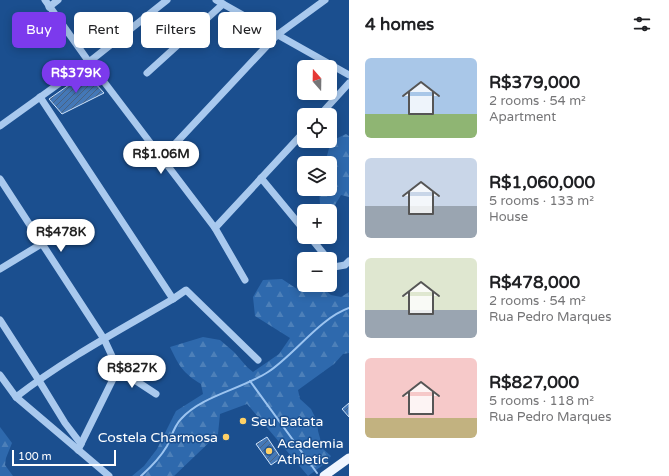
<!DOCTYPE html>
<html lang="en">
<head>
<meta charset="utf-8">
<style>
  :root { --surface:#fff; --page:#f2f2f2; --text:#202124; --muted:#757577; --accent:#7c3aed }
  body { margin:0; font-family:"Varela Round",sans-serif; background:var(--page); color:var(--text); height:100vh; display:flex; flex-direction:column; font-size:15px; white-space:nowrap }
  * { box-sizing:border-box; margin:0 }
  p { font-size:13px; color:var(--muted) }
  .icon { flex:none; width:22px; height:22px; fill:none; stroke:currentColor; stroke-width:2; stroke-linecap:round; stroke-linejoin:round }
  .map { position:relative; flex:1; overflow:hidden }
  .details { display:flex; flex-direction:column; background:var(--surface); width:320px }
  .details>* { flex:none }
  .hud { position:absolute; left:12px; top:12px; width:277px; height:36px; display:flex; gap:8px }
  .needle { width:26px; rotate:340deg }
  .fabs { position:absolute; left:297px; top:60px; display:grid; gap:8px }
  .fabs a { display:grid; place-items:center; width:40px; height:40px; border-radius:6px; background:var(--surface); box-shadow:0 2px 10px #0003; font-size:20px }
  .scale { position:absolute; left:12px; bottom:10px; width:104px; box-sizing:border-box; padding-left:4px; border:2px solid #fff; border-top:0; font-size:11px; line-height:14px; white-space:nowrap; color:#fff; -webkit-text-stroke:3px #1b4f8f; paint-order:stroke }
  .price { position:absolute; translate:-50% -34px; padding:0 9px; border-radius:14px; background:#fff; color:#222; font-size:13px; line-height:26px; filter:drop-shadow(0 1px 2px #0008) }
  .price::after { content:''; position:absolute; left:50%; top:24px; width:12px; height:9px; margin-left:-6px; background:inherit; clip-path:polygon(0 0,100% 0,50% 100%) }
  .price.selected { background:var(--accent); color:#fff }
  ul { padding:0; list-style:none }
  li { display:flex; align-items:center; gap:12px; height:100px; padding:0 16px }
  li span { display:grid; place-items:center; flex:none; width:112px; height:80px; border-radius:6px; color:#555 }
  li>.icon { margin-inline-start:auto }
  span .icon { width:48px; height:48px; fill:#fffc; stroke-width:1 }
  li b { font-size:17px }
  h2 { display:flex; justify-content:space-between; align-items:center; height:48px; padding:0 16px; font-size:17px }
  .tag { padding:0 14px; border-radius:6px; background:var(--surface); box-shadow:0 2px 10px #0003; font-size:14px; line-height:36px }
  .tag.selected { background:var(--accent); color:#fff }
  main { display:flex; flex:1; min-height:0 }
  .map>svg:first-child { display:block }
  .forest { fill:url(#forest-firs) }
  .lines { fill:none; stroke-linecap:round; stroke-linejoin:round }
  .stream { stroke:#9cc4f0; stroke-width:2 }
  .building { fill:url(#building-hatch); stroke:#cfe3fa }
  .minor { stroke:#a9c9ee; stroke-width:7 }
  .major { stroke:#f0f6ff; stroke-width:9 }
  .poi-dot { fill:#ffd166; stroke:#1b4f8f; stroke-width:1.5 }
  .labels { text-anchor:middle; dominant-baseline:central; stroke-width:3; stroke-linejoin:round; paint-order:stroke }
  .poi-label { font-size:14px; fill:#fff; stroke:#1b4f8f; text-anchor:start }
</style>
</head>
<body>
<main>
<div class="map">
<svg width="349" height="476" viewBox="0 0 349 476">
  <defs>
    <pattern id="forest-firs" width="22" height="20" patternUnits="userSpaceOnUse"><rect width="22" height="20" fill="#2e69ad"/><path d="M5 1l3.5 6h-7zM16 11l3.5 6h-7z" fill="#4d80b9"/></pattern>
    <pattern id="building-hatch" width="6" height="6" patternUnits="userSpaceOnUse"><rect width="6" height="6" fill="#4478b7"/><path d="M-1 1l2-2M0 6l6-6M5 7l2-2" fill="none" stroke="#486282"/></pattern>
  </defs>
  <rect width="100%" height="100%" fill="#1b4f8f"/>
  <!-- forest -->
  <g class="forest">
    <path d="M346,134L349,136V197L341,195L335,205L320,204L319,189H330V163H325L331,141Z"/>
    <path d="M282,279L297,289L321,287L331,295L341,297L349,292V353L343,354L334,364L298,390L300,399L311,409L317,421L318,431L323,449L331,456L327,462L308,476L247,404L220,414L218,434L174,476H132L144,466L157,449L176,411L203,394L201,384C183,373 179,366 170,347L203,337L220,340L234,352L247,367L253,372L279,354L290,338L255,316L253,297L263,280Z"/>
    <path d="M0,427L12,443L6,458L5,465L13,476H0Z"/>
  </g>
  <g class="lines">
    <!-- stream -->
    <g class="stream">
      <path d="M250,381L317,473"/>
      <path d="M141,476C151,467 160,458 167,446C171,438 174,426 181,419C201,396 242,389 268,372C294,355 320,318 349,308"/>
    </g>
  </g>
  <!-- building -->
  <g class="building">
    <path d="M86,73L104,93L62,114L49,99Z"/>
    <path d="M349,403V417L342,409Z"/>
    <path d="M267,437L281,458L271,465L256,444Z"/>
  </g>
  <g class="lines">
    <!-- minor -->
    <g class="minor">
      <path d="M45,0L89,62L215,228L245,280"/>
      <path d="M216,0L349,75"/>
      <path d="M49,7L58,0"/>
      <path d="M147,73L223,4"/>
      <path d="M40,97L173,299L186,290L258,360"/>
      <path d="M320,115L349,83"/>
      <path d="M0,126L89,62L167,0"/>
      <path d="M161,159L277,35L325,0"/>
      <path d="M261,178L304,230"/>
      <path d="M0,179L104,339L118,369L78,450"/>
      <path d="M215,228L304,132"/>
      <path d="M310,237L328,259"/>
      <path d="M330,261L334,267L345,265L349,261"/>
      <path d="M0,269L43,243"/>
      <path d="M0,320L38,379L65,423L81,444"/>
      <path d="M118,369L156,394"/>
      <path d="M0,375L16,397L109,476"/>
      <path d="M16,397C65,359 120,330 173,299"/>
    </g>
    <!-- major -->
    <path class="major" d="M324,476L349,458"/>
  </g>
  <!-- markers -->
  <g class="poi-dot">
    <circle cx="243" cy="421" r="4"/>
    <circle cx="226" cy="437" r="4"/>
    <circle cx="269" cy="451" r="4"/>
  </g>
  <g class="labels">
    <!-- poi labels -->
    <g class="poi-label">
      <text x="251" y="421">Seu Batata</text>
      <text x="218" y="437" text-anchor="end">Costela Charmosa</text>
      <text x="277" y="443">Academia<tspan x="277" dy="16">Athletic</tspan></text>
    </g>
  </g>
</svg>
<div class="fabs">
<a><svg class="needle" viewBox="-14 -14 28 28"><path d="M0-13l5 13h-10z" fill="#e53935"/><path d="M0 13l5-13h-10z" fill="#757577"/></svg></a>
<a><svg class="icon" aria-label="locate" viewBox="0 0 24 24"><circle cx="12" cy="12" r="6"/><path d="M12 2v4M12 18v4M2 12h4M18 12h4"/></svg></a>
<a><svg class="icon" aria-label="layers" viewBox="0 0 24 24"><path d="M12 4l9 5-9 5-9-5zM3 14l9 5 9-5"/></svg></a>
<a>+</a>
<a>−</a>
</div>
<div class="scale">100 m</div>
<b class="price selected" style="left:76px;top:94px">R$379K</b>
<b class="price" style="left:161px;top:175px">R$1.06M</b>
<b class="price" style="left:61px;top:253px">R$478K</b>
<b class="price" style="left:132px;top:389px">R$827K</b>
<div class="hud">
<a class="tag selected">Buy</a>
<a class="tag">Rent</a>
<a class="tag">Filters</a>
<a class="tag">New</a>
</div>
</div>
<section class="details">
<h2>4 homes<svg class="icon" aria-label="filters" viewBox="0 0 24 24"><path d="M4 7h16M4 17h16"/><circle cx="9" cy="7" r="2"/><circle cx="15" cy="17" r="2"/></svg></h2>
<ul>
<li><span style="background:linear-gradient(#a9c7e8 70%,#8fb573 0)"><svg class="icon" aria-label="home" viewBox="0 0 24 24"><path d="M3 11l9-7 9 7M6 9v11h12V9"/></svg></span><div><b>R$379,000</b><p>2 rooms · 54 m²</p><p>Apartment</p></div></li>
<li><span style="background:linear-gradient(#c9d6e8 60%,#9aa5b1 0)"><svg class="icon" aria-label="home" viewBox="0 0 24 24"><path d="M3 11l9-7 9 7M6 9v11h12V9"/></svg></span><div><b>R$1,060,000</b><p>5 rooms · 133 m²</p><p>House</p></div></li>
<li><span style="background:linear-gradient(#dfe7d0 65%,#9aa5b1 0)"><svg class="icon" aria-label="home" viewBox="0 0 24 24"><path d="M3 11l9-7 9 7M6 9v11h12V9"/></svg></span><div><b>R$478,000</b><p>2 rooms · 54 m²</p><p>Rua Pedro Marques</p></div></li>
<li><span style="background:linear-gradient(#f6c9c9 75%,#c2b280 0)"><svg class="icon" aria-label="home" viewBox="0 0 24 24"><path d="M3 11l9-7 9 7M6 9v11h12V9"/></svg></span><div><b>R$827,000</b><p>5 rooms · 118 m²</p><p>Rua Pedro Marques</p></div></li>
</ul>
</section>
</main>
</body>
</html>
